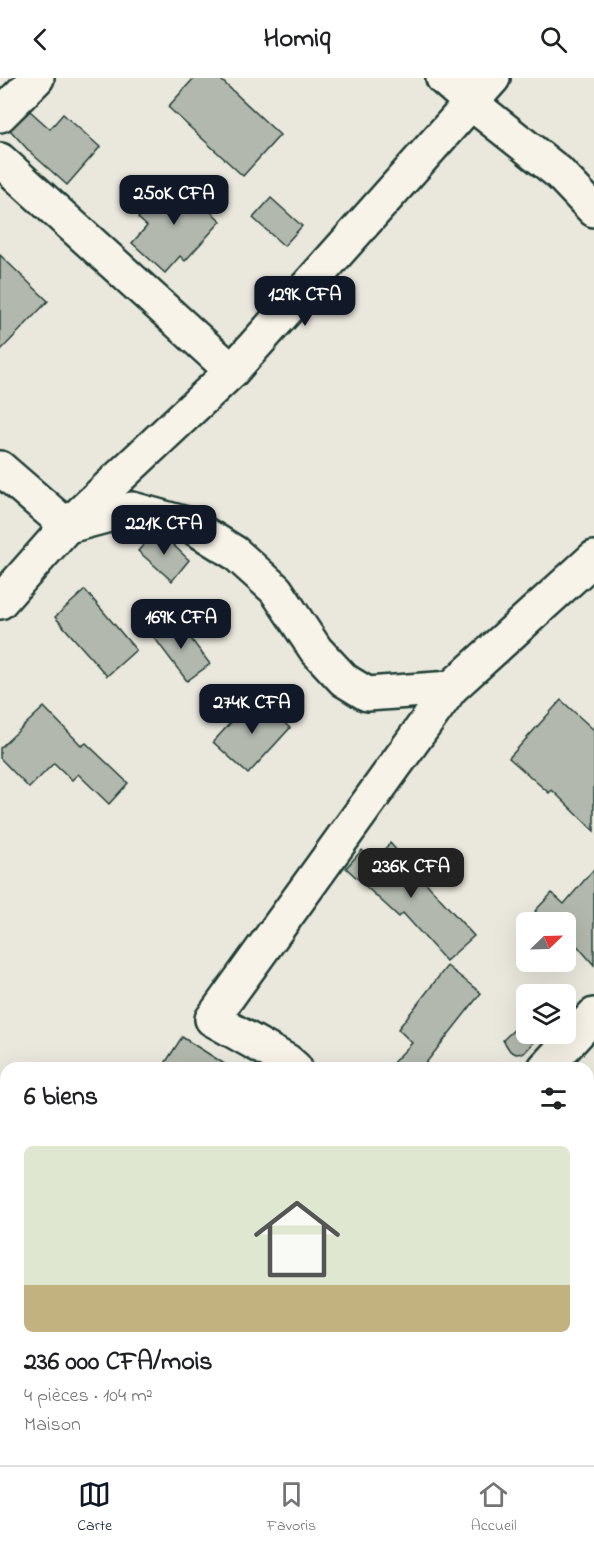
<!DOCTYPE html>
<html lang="fr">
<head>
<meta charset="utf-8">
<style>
  :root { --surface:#fff; --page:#f6f6f6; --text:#202124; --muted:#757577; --line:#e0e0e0; --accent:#111827 }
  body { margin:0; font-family:"Indie Flower",sans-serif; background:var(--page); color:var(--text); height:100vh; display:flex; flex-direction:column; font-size:22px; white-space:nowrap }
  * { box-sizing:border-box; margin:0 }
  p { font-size:20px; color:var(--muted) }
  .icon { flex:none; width:33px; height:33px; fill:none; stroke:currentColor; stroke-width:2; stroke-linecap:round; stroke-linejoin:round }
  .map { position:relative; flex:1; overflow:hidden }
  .sheet { position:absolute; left:0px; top:984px; width:594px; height:404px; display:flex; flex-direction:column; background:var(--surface); border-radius:18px 18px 0 0; box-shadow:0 6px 24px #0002 }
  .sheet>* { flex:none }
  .needle { width:39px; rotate:67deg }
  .controls { position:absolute; left:516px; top:834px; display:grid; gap:12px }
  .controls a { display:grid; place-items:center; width:60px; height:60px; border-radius:9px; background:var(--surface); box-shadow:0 6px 24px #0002; font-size:30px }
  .price { position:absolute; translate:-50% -51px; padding:0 14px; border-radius:12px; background:var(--accent); color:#fff; font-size:20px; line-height:39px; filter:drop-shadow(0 2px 3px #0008) }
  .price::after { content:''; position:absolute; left:50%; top:36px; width:18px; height:14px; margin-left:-9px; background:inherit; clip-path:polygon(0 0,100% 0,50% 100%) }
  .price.current { background:#222; color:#fff }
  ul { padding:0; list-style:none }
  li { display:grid; align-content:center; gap:12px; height:318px; padding:0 24px }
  li span { display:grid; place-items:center; height:186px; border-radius:9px; color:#555 }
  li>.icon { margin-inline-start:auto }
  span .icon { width:108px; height:108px; fill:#fffc; stroke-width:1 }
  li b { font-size:26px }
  h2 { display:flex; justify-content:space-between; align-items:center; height:72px; padding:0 24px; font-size:26px }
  header { display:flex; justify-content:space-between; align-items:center; height:78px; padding:0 24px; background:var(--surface); font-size:27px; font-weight:700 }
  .tab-bar { display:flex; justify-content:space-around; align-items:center; height:84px; border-top:2px solid var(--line); background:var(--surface); font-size:16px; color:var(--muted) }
  .tab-bar a { display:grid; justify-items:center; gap:3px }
  .tab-bar .current { color:var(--accent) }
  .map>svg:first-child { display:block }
  .building { fill:#b2b8ae; stroke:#1f3d34; stroke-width:1.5 }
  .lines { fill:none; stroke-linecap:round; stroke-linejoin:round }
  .minor-casing { stroke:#1f3d34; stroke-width:38 }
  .major-casing { stroke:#1f3d34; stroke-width:38 }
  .minor { stroke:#f7f3e8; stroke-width:33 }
  .major { stroke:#f7f3e8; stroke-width:33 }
</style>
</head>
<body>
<header><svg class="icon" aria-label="back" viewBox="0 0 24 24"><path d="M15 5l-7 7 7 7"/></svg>Homiq<svg class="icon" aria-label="search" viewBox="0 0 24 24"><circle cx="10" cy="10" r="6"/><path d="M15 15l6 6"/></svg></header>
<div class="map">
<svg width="594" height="1387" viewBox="0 0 594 1387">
  <rect width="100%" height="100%" fill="#eae8dd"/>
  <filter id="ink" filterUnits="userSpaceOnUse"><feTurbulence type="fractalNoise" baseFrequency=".0167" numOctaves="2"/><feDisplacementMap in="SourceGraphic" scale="12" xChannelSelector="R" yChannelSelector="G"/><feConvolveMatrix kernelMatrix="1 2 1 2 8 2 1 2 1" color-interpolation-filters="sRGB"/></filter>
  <g filter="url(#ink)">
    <!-- building -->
    <g class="building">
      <path d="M194,0H219L280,57L243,98L168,29Z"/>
      <path d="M30,33L50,51L63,36L100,69L67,107L30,74L10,52Z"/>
      <path d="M174,100L221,143L185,183L180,178L165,195L132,165L147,148L138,140Z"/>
      <path d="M271,120L302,148L284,168L253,140Z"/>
      <path d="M0,177L48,223L0,273Z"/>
      <path d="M153,456L165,459L189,482L172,503L138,473Z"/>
      <path d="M85,512L136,572L107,598L55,539Z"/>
      <path d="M176,541L210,586L187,603L153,558Z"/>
      <path d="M255,618L290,650L248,696L213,664Z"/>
      <path d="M561,622L594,652V753L552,712L549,715L509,680Z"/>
      <path d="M44,629L82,668L86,665L128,705L109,726L78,696L72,702L54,685L29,710L0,680V670Z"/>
      <path d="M390,765L474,858L446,883L403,835L399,839L346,790L362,772L374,783Z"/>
      <path d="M594,791V887L566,855V844H546L535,833L552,815L564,826Z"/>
      <path d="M447,888L481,915L422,990H388L412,965L398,951Z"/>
      <path d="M526,924V956H551L543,965L538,960L524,975L516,976L510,973L503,962L522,944L514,937Z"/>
      <path d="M182,959L231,990H162Z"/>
    </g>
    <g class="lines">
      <!-- minor casing -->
      <g class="minor-casing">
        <g id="minor">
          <path d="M443,0L471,25L558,94L594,132"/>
          <path d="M0,37L37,0"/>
          <path d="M0,82L232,293"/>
          <path d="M0,390L67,448"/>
          <path d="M72,447L132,431L190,447L235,475L276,512L316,572L344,602L367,616L451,610"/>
          <path d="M0,524L67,448L232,293L493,0"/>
          <path d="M295,990L287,983L212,941L451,610L594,480"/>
          <path d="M545,990L594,937"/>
          <path d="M588,1263L594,1269"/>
          <path d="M191,1387L196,1382"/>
        </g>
      </g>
      <!-- major casing -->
      <g class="major-casing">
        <g id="major">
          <path d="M0,1321L6,1326"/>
          <path d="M71,1382L77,1387"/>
        </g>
      </g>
      <!-- minor -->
      <use href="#minor" class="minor"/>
      <!-- major -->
      <use href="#major" class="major"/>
    </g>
  </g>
</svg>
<div class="controls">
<a><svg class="needle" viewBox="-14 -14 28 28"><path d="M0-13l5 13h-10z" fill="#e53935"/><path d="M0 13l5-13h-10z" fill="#757577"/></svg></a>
<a><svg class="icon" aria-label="layers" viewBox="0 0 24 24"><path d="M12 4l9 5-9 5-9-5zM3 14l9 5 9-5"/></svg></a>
</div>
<b class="price" style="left:174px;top:148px">250K CFA</b>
<b class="price" style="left:305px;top:249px">129K CFA</b>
<b class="price" style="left:164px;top:478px">221K CFA</b>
<b class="price" style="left:181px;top:572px">169K CFA</b>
<b class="price" style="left:252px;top:657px">274K CFA</b>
<b class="price current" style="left:411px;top:821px">236K CFA</b>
<section class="sheet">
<h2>6 biens<svg class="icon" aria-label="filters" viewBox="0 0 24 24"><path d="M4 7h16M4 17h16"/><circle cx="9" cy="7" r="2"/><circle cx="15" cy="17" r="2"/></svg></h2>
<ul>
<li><span style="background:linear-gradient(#dfe7d0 75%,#c2b280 0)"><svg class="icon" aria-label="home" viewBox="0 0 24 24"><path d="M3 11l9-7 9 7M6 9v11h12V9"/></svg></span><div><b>236 000 CFA/mois</b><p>4 pièces · 104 m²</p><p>Maison</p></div></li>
</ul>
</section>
</div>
<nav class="tab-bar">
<a class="current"><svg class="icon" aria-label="map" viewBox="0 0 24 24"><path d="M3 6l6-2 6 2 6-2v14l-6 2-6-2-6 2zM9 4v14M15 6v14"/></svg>Carte</a>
<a><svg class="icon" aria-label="saved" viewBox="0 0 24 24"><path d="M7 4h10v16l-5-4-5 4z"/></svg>Favoris</a>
<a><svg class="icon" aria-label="home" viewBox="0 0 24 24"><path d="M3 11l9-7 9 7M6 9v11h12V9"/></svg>Accueil</a>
</nav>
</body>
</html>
